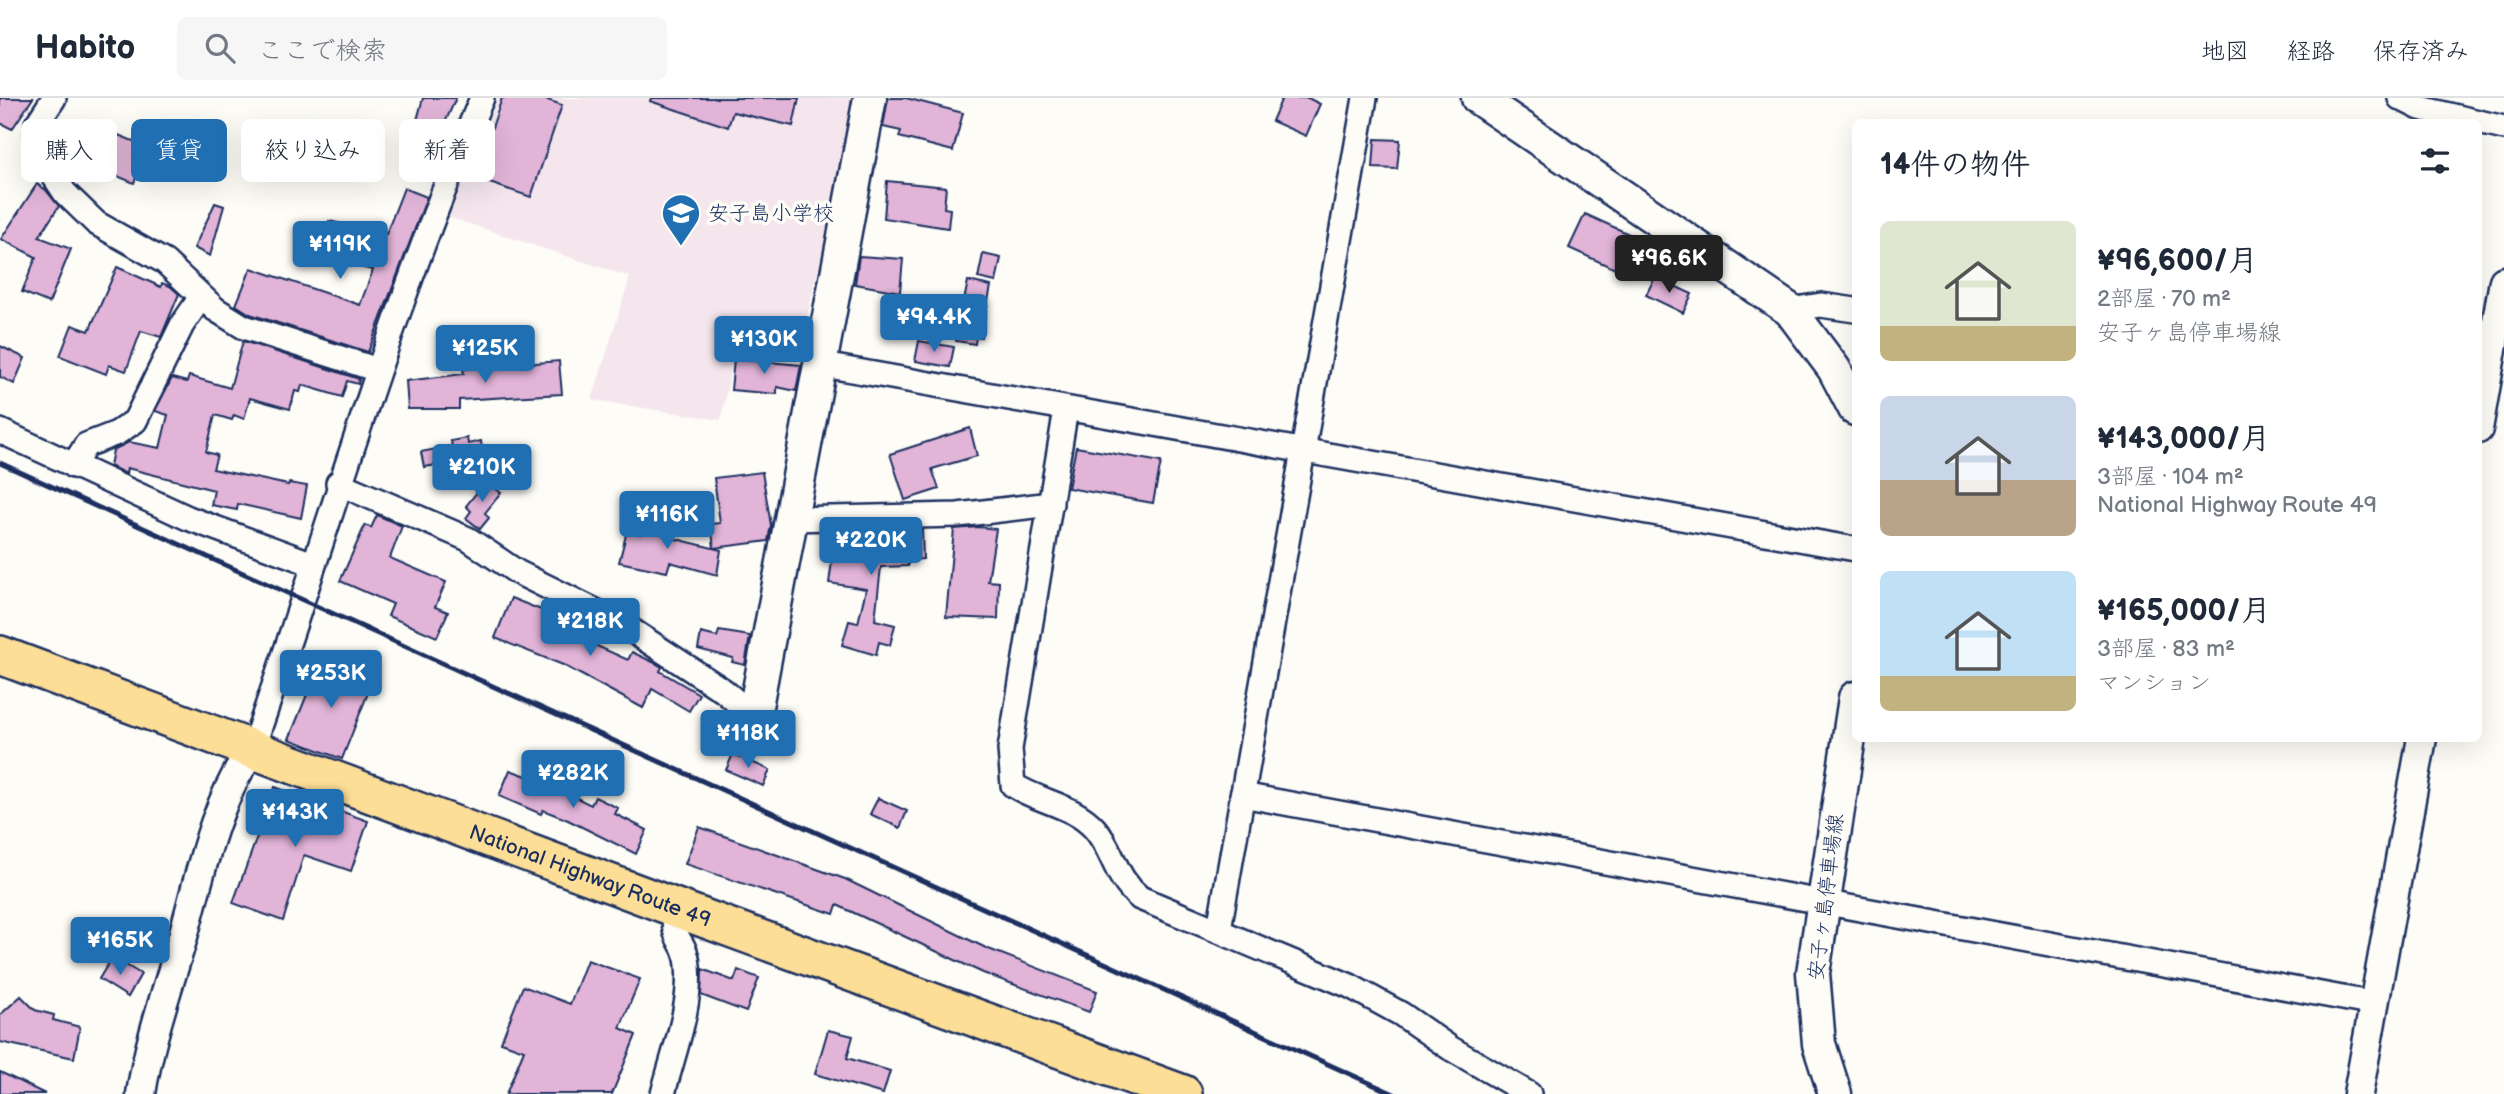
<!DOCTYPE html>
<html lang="ja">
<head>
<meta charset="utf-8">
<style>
  :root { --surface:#fff; --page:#f6f6f7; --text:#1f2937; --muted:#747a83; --line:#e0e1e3; --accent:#1f6fb2 }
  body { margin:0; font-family:"Balsamiq Sans","Klee One",sans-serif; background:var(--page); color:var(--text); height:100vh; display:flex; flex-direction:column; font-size:26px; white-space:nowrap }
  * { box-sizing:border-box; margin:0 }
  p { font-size:23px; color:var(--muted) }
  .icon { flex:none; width:38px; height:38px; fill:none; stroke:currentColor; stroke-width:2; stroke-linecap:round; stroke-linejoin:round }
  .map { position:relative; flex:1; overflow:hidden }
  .sheet { position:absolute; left:1852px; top:21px; width:630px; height:623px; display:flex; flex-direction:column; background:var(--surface); border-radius:10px; box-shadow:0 7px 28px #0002 }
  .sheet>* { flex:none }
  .hud { position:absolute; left:21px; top:21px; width:665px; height:63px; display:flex; gap:14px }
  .price { position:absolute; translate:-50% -60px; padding:0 16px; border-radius:7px; background:var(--accent); color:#fff; font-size:23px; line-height:46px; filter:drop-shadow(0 2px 4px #0008) }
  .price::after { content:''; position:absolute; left:50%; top:42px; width:21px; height:16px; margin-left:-10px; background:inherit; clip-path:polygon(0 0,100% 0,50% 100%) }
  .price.current { background:#222; color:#fff }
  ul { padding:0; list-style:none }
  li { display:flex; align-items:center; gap:21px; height:175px; padding:0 28px }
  li span { display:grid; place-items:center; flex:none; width:196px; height:140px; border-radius:10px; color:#555 }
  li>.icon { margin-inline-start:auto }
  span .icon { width:84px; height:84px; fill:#fffc; stroke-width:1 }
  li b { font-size:30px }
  h2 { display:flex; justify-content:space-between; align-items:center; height:84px; padding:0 28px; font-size:30px }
  .pill { padding:0 24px; border-radius:10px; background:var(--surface); box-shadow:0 7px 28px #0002; font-size:24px; line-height:63px }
  .pill.current { background:var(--accent); color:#fff }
  header { display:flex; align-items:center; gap:42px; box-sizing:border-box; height:98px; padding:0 35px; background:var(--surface); border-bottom:2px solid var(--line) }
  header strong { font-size:33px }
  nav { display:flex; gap:38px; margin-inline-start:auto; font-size:24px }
  .search { width:490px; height:63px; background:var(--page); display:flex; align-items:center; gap:18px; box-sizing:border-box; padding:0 24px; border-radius:10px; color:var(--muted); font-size:26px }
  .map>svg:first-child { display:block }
  .built { fill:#f5e6ee }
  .building { fill:#e1b4d8; stroke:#1b2f5e; stroke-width:2 }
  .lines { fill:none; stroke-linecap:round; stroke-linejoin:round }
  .minor-casing { stroke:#1b2f5e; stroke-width:28 }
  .tertiary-casing { stroke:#1b2f5e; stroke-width:33 }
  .secondary-casing { stroke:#1b2f5e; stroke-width:37 }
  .trunk-casing { stroke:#1b2f5e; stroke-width:42 }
  .minor { stroke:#fdfcf7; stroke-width:23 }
  .tertiary { stroke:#fdfcf7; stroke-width:28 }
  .secondary { stroke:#fdfcf7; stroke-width:32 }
  .trunk { stroke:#fdde96; stroke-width:37 }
  .rail { stroke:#1b2f5e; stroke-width:5 }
  .labels { text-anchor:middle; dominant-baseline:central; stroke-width:7; stroke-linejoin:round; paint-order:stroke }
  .poi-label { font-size:21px; fill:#1b2f5e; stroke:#fdfcf7; text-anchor:start }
  .street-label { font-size:21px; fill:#1b2f5e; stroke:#fdfcf7 }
</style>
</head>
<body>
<header>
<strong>Habito</strong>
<div class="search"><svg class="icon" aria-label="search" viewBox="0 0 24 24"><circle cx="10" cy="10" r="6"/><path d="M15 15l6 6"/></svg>ここで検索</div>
<nav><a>地図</a><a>経路</a><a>保存済み</a></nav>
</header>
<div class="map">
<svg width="2504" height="996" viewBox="0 0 2504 996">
  <rect width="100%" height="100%" fill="#fdfcf7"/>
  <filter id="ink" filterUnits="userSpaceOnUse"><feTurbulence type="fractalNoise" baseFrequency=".0143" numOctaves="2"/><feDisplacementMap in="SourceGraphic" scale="14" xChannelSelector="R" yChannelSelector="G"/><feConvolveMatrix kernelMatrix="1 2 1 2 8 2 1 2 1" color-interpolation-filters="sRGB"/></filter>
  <g filter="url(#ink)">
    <!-- built -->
    <path class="built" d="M498,0H858L803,236L735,249L721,322L592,302L630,179L448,119Z"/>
    <!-- building -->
    <g class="building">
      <path d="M0,0H33L12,31L0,25Z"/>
      <path d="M423,0H456L440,36L416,26Z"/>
      <path d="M502,0H542L562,7L531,99L475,80Z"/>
      <path d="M651,0H799L793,28L733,14L728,29L650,3Z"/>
      <path d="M888,0H906L963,15L953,53L899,39L901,33L883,29Z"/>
      <path d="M1282,0H1308L1320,6L1306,38L1272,23Z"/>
      <path d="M316,19L333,25L335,21L374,36L364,64L351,59L349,65L305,48Z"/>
      <path d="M101,30L148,49L134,85L91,67L86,76L70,68L80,47L92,53Z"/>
      <path d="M1375,41L1400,42L1397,71L1373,70Z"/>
      <path d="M887,83L946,89L944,110L950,111L948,130L884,120Z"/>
      <path d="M37,86L46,92L59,108L39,139L71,151L49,205L22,194L36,159L1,141Z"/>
      <path d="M404,90L427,99L368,254L250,216L236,207L251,170L360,207L373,172L320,160L329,123L386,136Z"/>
      <path d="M215,105L224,108L210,158L194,150Z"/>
      <path d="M1585,116L1640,141L1624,175L1569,150Z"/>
      <path d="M983,156L1001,160L996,184L978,180Z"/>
      <path d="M859,158L903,161L900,194L855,186Z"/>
      <path d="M117,169L161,189L162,185L170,188L179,196L161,239L141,233L126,273L109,267L106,276L60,258L72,227L89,233Z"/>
      <path d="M1655,179L1692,196L1683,215L1646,197Z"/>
      <path d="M968,183L991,188L981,239L976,238L975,246L956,243Z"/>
      <path d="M243,243L359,281L358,286L347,283L342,299L302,287L300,294L295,293L290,311L250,300L244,321L234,317L232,322L215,317L206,354L217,357L213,371L288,387L289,385L307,388L301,420L238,406L237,412L211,407L214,392L127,370L126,376L110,368L113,352L129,344L160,350L168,317L155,313L172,280L187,284L189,278L230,290Z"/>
      <path d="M919,243L954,249L950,269L915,263Z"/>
      <path d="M0,248L25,260L14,286L0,279Z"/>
      <path d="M734,261L801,267L796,293L777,289V296L731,292Z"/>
      <path d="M559,263L562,296L459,302V311H408L406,283L464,276L463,271Z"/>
      <path d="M970,330L977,358L932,371L939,391L905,402L890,356Z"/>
      <path d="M467,340L468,346L481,343L483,360L424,369L421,354L452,348L451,343Z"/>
      <path d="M1076,349L1161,364L1153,405L1068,390Z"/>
      <path d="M762,374L771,427L768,443L714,450L711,426L720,425L714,380Z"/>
      <path d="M486,383L501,395L485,415L489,420L480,431L466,420L471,413L466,408Z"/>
      <path d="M377,417L402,428L390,460L446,484L435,509L448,514L437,539L388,518L393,506L340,483L365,427L371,430Z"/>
      <path d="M644,424L670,430L668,439L721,452L717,477L670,464L667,474L619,464L627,433L641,436Z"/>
      <path d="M979,429L996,431L988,483L999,484L998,521L946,519L954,431Z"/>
      <path d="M922,432L923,461L908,462V468L881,469L875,522L895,527L890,547L879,544L876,557L842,547L849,523L858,525L866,491L829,485L836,434Z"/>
      <path d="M511,500L554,517L550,527L628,562L632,554L655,565L662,569L660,573L699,596L689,613L652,591L643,610L563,567L495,540Z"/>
      <path d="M719,533L750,538L745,567L732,564L733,560L698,551L701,535L717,539Z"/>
      <path d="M321,562L373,582L342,661L289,641Z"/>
      <path d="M733,656L770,672L763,688L726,672Z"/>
      <path d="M510,672L546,685L591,707L595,699L618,710L615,716L647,732L636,756L568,722L543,712L541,716L499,698Z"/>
      <path d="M275,689L368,723L351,773L304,757L283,823L233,805Z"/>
      <path d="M878,700L907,713L900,730L870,716Z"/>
      <path d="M699,729L845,781L986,850L1097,893L1089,914L983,875L837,807L834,816L685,766Z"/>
      <path d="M112,859L141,876L128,899L99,881Z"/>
      <path d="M587,862L640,881L620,930L636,937L612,996H506L524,952L501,944L523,888L570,906Z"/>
      <path d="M702,871L734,883L738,872L759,880L746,914L701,897Z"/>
      <path d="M21,898L35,912L54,917L53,922L80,929L74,960L0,944V917Z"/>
      <path d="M828,932L853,938L847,960L890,973L883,996L815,976Z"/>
      <path d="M0,974L45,996H0Z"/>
    </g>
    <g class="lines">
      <!-- minor casing -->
      <g class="minor-casing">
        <g id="minor">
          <path d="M54,0L37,26L36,51L65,95L96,125L165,164L215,211L244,229L378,272"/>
          <path d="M2400,0L2420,10L2504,30"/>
          <path d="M1790,212L1821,207L1855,212"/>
          <path d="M818,266L1855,451"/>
          <path d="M1066,311L1010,651L1013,687C1039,704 1074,707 1095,731C1114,753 1114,779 1140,800L1350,888L1401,916L1450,950L1529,996"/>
          <path d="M0,333L188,420L313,466"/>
          <path d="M73,368L86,347L117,335L135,323L182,227L201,199"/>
          <path d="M338,385L468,441L517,474L622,526L724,593L754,619"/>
          <path d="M790,421L958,417L1051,406"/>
          <path d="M252,652C328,435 390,212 482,0"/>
          <path d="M1242,697L2375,906"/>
          <path d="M1219,831L1365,0"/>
          <path d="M663,996C673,955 692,909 688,867C686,840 669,844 676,810"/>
        </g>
      </g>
      <!-- tertiary casing -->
      <g class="tertiary-casing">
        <g id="tertiary">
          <path d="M2478,331L2504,183"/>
          <path d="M141,996C149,943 167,893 182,842C200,779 213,706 252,652"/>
          <path d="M2358,996L2422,640"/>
        </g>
      </g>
      <!-- secondary casing -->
      <g class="secondary-casing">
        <g id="secondary">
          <path d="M1478,0L1790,212L1834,271L1855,311"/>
          <path d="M754,619L870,0"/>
          <path d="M1835,996L1819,946L1813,875L1855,600"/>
        </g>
      </g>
      <!-- trunk casing -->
      <g class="trunk-casing">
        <g id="trunk">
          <path id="s1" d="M0,557L676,810L1183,996"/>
        </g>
      </g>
      <!-- minor -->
      <use href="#minor" class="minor"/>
      <!-- tertiary -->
      <use href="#tertiary" class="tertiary"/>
      <!-- secondary -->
      <use href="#secondary" class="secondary"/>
      <!-- trunk -->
      <use href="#trunk" class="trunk"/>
      <!-- rail -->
      <path class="rail" d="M0,365L1394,996"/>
    </g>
  </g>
  <!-- icons -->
  <defs>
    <g id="school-pin" transform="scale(2.0125)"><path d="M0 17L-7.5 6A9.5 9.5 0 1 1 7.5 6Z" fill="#1f6fb2" stroke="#fdfcf7"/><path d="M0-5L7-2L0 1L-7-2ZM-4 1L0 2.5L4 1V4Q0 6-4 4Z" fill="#fff"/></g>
  </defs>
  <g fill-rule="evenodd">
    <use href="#school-pin" x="681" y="115"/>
  </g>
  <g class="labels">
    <!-- poi labels -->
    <g class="poi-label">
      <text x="708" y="115">安子島小学校</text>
    </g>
    <!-- street labels -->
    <g class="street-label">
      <text stroke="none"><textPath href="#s1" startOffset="630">National Highway Route 49</textPath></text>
      <text transform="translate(1826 799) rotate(-83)">安子ヶ島停車場線</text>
    </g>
  </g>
</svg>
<b class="price" style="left:340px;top:183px">¥119K</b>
<b class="price current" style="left:1669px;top:197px">¥96.6K</b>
<b class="price" style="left:934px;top:256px">¥94.4K</b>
<b class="price" style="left:764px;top:278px">¥130K</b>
<b class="price" style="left:485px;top:287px">¥125K</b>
<b class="price" style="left:482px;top:406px">¥210K</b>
<b class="price" style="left:667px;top:453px">¥116K</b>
<b class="price" style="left:871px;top:479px">¥220K</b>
<b class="price" style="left:590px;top:560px">¥218K</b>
<b class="price" style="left:331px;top:612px">¥253K</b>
<b class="price" style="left:748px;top:672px">¥118K</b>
<b class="price" style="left:573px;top:712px">¥282K</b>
<b class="price" style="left:295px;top:751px">¥143K</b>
<b class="price" style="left:120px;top:879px">¥165K</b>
<div class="hud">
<a class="pill">購入</a>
<a class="pill current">賃貸</a>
<a class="pill">絞り込み</a>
<a class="pill">新着</a>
</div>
<section class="sheet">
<h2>14件の物件<svg class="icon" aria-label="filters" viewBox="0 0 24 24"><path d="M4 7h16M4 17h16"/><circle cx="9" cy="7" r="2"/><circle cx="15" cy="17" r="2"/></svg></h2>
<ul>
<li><span style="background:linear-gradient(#dfe7d0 75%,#c2b280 0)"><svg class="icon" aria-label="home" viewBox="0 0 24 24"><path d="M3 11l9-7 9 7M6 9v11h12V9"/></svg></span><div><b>¥96,600/月</b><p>2部屋 · 70 m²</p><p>安子ヶ島停車場線</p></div></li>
<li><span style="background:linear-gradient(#c9d6e8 60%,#b9a48a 0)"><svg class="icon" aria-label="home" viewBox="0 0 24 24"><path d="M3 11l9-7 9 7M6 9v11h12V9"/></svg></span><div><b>¥143,000/月</b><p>3部屋 · 104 m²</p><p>National Highway Route 49</p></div></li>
<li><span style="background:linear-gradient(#bfe0f5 75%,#c2b280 0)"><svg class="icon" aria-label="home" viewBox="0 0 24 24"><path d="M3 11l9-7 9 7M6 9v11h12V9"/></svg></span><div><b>¥165,000/月</b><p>3部屋 · 83 m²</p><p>マンション</p></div></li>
</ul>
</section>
</div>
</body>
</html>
